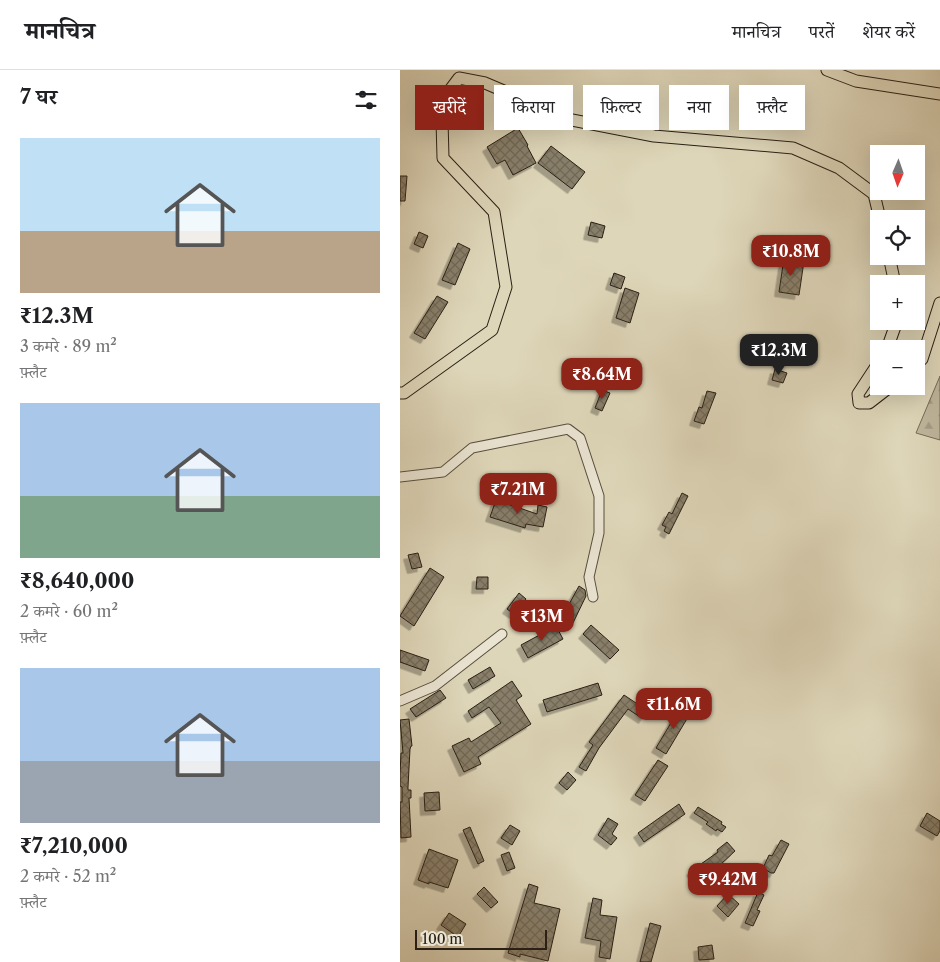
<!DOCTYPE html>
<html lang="hi">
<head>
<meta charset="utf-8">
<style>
  :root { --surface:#fff; --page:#f6f6f6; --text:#202124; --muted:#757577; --line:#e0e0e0; --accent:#8f2418 }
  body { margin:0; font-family:"Libre Caslon Text","Noto Serif Devanagari",serif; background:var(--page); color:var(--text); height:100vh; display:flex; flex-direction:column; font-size:19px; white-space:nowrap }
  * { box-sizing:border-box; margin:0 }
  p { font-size:16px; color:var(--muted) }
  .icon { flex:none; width:28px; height:28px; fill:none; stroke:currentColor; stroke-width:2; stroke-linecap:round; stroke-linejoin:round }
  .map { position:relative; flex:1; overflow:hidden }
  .side { display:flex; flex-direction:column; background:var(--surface); width:400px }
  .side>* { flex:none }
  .banner { position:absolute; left:15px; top:15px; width:450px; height:45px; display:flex; gap:10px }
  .needle { width:32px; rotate:182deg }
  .controls { position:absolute; left:470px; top:75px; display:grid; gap:10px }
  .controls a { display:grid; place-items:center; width:55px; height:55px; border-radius:0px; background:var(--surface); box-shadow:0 5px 20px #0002; font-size:25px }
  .scale { position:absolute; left:15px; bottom:12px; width:132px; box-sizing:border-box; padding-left:5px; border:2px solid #2a2016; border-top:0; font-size:14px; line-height:18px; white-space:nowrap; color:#2a2016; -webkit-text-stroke:4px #eae4d2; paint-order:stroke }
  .price { position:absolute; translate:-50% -42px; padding:0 11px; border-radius:10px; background:var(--accent); color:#fff; font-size:16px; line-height:32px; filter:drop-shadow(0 1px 2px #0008) }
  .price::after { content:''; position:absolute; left:50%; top:30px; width:15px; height:11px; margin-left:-8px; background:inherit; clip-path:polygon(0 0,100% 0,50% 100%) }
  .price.selected { background:#222; color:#fff }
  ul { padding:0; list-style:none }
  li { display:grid; align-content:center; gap:10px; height:265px; padding:0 20px }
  li span { display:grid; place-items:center; height:155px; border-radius:0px; color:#555 }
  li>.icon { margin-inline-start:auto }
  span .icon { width:90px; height:90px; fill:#fffc; stroke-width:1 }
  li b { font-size:21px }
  h2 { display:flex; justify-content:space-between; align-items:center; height:60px; padding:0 20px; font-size:21px }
  .tag { padding:0 18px; border-radius:0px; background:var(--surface); box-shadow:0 5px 20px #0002; font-size:18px; line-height:45px }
  .tag.selected { background:var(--accent); color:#fff }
  header { display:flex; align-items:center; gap:30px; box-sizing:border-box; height:70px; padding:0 25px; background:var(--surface); border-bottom:1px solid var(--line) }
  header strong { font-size:24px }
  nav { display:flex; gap:28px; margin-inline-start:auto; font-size:18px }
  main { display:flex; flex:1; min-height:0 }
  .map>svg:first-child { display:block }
  .forest { fill:url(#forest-firs); stroke:#746c5a }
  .building { fill:url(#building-cross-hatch); stroke:#2a2016; filter:url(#shadow) }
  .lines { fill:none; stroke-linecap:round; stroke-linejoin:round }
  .minor-casing { stroke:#574e3f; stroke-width:11 }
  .major-casing { stroke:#2a2016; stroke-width:13 }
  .minor { stroke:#eae4d2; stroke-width:9 }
  .major { stroke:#ded6b9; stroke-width:11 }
</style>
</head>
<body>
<header>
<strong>मानचित्र</strong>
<nav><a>मानचित्र</a><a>परतें</a><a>शेयर करें</a></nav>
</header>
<main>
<section class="side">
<h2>7 घर<svg class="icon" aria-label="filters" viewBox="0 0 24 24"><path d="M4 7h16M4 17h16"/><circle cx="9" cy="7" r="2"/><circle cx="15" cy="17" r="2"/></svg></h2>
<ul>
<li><span style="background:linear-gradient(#bfe0f5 60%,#b9a48a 0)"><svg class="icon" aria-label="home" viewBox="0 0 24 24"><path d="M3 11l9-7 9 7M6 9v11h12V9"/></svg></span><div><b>₹12.3M</b><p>3 कमरे · 89 m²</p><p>फ़्लैट</p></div></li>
<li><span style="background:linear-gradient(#a9c7e8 60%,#7fa58c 0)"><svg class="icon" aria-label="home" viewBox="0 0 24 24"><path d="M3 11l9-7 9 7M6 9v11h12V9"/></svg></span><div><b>₹8,640,000</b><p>2 कमरे · 60 m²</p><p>फ़्लैट</p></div></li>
<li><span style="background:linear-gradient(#a9c7e8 60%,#9aa5b1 0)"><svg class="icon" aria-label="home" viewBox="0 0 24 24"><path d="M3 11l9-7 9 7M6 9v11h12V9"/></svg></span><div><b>₹7,210,000</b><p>2 कमरे · 52 m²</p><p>फ़्लैट</p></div></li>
</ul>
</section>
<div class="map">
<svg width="540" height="892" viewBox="0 0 540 892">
  <defs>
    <pattern id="forest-firs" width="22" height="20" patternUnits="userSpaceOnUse" patternTransform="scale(1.25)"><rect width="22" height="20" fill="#bfb79d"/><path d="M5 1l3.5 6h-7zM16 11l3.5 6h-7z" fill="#a49d86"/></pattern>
    <pattern id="building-cross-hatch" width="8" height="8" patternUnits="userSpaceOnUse" patternTransform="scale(1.25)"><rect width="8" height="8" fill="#887f6b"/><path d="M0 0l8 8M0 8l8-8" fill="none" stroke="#6f6857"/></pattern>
    <filter id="shadow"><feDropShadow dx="-4.5" dy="4.5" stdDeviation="0" flood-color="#0004"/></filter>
  </defs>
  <rect width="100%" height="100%" fill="#ded6b9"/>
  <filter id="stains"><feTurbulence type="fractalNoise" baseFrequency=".004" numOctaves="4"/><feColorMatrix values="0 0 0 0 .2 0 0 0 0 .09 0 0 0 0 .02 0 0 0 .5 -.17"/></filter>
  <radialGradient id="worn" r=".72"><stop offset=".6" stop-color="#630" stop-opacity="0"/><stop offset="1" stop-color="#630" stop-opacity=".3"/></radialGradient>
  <!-- forest -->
  <path class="forest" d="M540,306V370L516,363Z"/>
  <!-- building -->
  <g class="building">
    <path d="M207,41L227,44L226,52L206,49Z"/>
    <path d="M118,58L128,75L127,76L136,93L113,105L105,90L97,94L87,77Z"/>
    <path d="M151,76L185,102L172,119L138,93Z"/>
    <path d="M0,106H7L5,131H0Z"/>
    <path d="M191,152L205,156L202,168L188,165Z"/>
    <path d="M19,162L28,166L23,178L14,174Z"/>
    <path d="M58,173L70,179L55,215L42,210Z"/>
    <path d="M384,188L404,191L399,225L379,222Z"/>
    <path d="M214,203L225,207L221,219L210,215Z"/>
    <path d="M225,218L239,223L230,253L216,248Z"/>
    <path d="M37,226L48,232L25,269L14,263Z"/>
    <path d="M375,299L387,303L383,313L372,310Z"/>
    <path d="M202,320L210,323L202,341L195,338Z"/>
    <path d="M307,321L316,323L304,354L294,351L299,337L302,338Z"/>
    <path d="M282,423L288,426L269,464L264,461L266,457L262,455L269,442L272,444Z"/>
    <path d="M96,430L137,444L138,435L147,437L143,457L126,454L125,458L90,447Z"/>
    <path d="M18,483L22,497L12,499L8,485Z"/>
    <path d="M30,498L44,507L14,556L0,546Z"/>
    <path d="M77,507H88V519H76Z"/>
    <path d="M179,516L185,520L186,526L173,553L162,547Z"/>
    <path d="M119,523L126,529L114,544L107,539Z"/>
    <path d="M191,555L219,580L210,589L183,564Z"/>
    <path d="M156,556L163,569L128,588L121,575Z"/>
    <path d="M0,580L29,590L25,601L0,592Z"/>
    <path d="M90,597L95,606L73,619L68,610Z"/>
    <path d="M112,611L122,626L116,630L131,654L78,687L81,694L64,702L52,676L69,668L71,672L101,653L89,637L72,648L68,641Z"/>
    <path d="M198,613L202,625L147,642L143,630Z"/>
    <path d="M40,620L46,628L16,647L10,639Z"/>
    <path d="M224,625L239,635L243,629L252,635L243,649L228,639L199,678L186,701L179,697L193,675L189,672Z"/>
    <path d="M281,636L291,642L266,684L256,678Z"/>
    <path d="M9,649L12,676H11L10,679L8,717V720H11V728H9L11,767L1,768L0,732H2V717L0,716V704L1,683H3L0,650Z"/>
    <path d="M258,690L268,696L245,731L235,725Z"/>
    <path d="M168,702L176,710L167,720L159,713Z"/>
    <path d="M39,722L40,740L25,741L24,723Z"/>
    <path d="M279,734L285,744L244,772L238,763Z"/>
    <path d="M298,737L322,752L321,754L326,757L322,762L317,759L316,761L306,754L308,752L294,743Z"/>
    <path d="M527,743L540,751V761L537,766L520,756Z"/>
    <path d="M208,748L218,754L212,764L217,768L211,775L198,765Z"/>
    <path d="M110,755L120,761L112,775L101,768Z"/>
    <path d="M70,757L84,791L78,794L63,760Z"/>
    <path d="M381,770L389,774L374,803H371L363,798L369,785L372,786Z"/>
    <path d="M327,772L335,781L320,795L321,797L299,813L291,801L318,782L317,780Z"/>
    <path d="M29,779L58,790L48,818L29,812V814L18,810Z"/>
    <path d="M109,782L115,798L107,801L101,785Z"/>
    <path d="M129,814L138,817L134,833L160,839L148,891L120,884V887L108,883Z"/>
    <path d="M84,817L98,832L91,838L77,824Z"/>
    <path d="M358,822L364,825L357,840L360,841L353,856L345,853Z"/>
    <path d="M328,824L339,834L328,847L317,836Z"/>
    <path d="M193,828L202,830L200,845L217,847L210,889L199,887L201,871L185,868Z"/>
    <path d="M49,843L66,854L58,867L41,855Z"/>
    <path d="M250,853L261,856L251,892H240Z"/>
    <path d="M312,875L314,889L299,890L298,877Z"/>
  </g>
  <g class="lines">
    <!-- minor casing -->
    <g class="minor-casing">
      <g id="minor">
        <path d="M0,407L43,402L72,378L168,359L180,368L199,426V463L189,507L193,527"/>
        <path d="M0,631L35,616L102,564"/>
      </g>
    </g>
    <!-- major casing -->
    <g class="major-casing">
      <g id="major">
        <path d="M427,0L456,11L540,24"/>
        <path d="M489,186L495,214"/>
        <path d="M487,279L497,251"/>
        <path d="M479,292L458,324L459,333H469L491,316"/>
        <path d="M516,295L522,289L540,233"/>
        <path d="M0,323H4L92,260L106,217L94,142L43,88L42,50L44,28L59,8L85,13L172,50L254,66L393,78L439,98L474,124L480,149"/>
      </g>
    </g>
    <!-- minor -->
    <use href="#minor" class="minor"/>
    <!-- major -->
    <use href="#major" class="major"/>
  </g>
  <rect width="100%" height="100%" filter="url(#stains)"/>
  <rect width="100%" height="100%" fill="url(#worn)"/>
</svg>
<div class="controls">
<a><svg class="needle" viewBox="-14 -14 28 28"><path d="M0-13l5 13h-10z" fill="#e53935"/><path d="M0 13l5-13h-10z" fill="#757577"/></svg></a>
<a><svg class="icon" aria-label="locate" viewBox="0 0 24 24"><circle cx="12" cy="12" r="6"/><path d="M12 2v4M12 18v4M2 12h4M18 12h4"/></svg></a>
<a>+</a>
<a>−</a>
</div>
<div class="scale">100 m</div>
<b class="price" style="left:391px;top:207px">₹10.8M</b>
<b class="price selected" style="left:379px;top:306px">₹12.3M</b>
<b class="price" style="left:202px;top:330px">₹8.64M</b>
<b class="price" style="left:118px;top:445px">₹7.21M</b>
<b class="price" style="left:142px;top:572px">₹13M</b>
<b class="price" style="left:274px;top:660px">₹11.6M</b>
<b class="price" style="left:328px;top:835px">₹9.42M</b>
<div class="banner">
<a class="tag selected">खरीदें</a>
<a class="tag">किराया</a>
<a class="tag">फ़िल्टर</a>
<a class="tag">नया</a>
<a class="tag">फ़्लैट</a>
</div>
</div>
</main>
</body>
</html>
